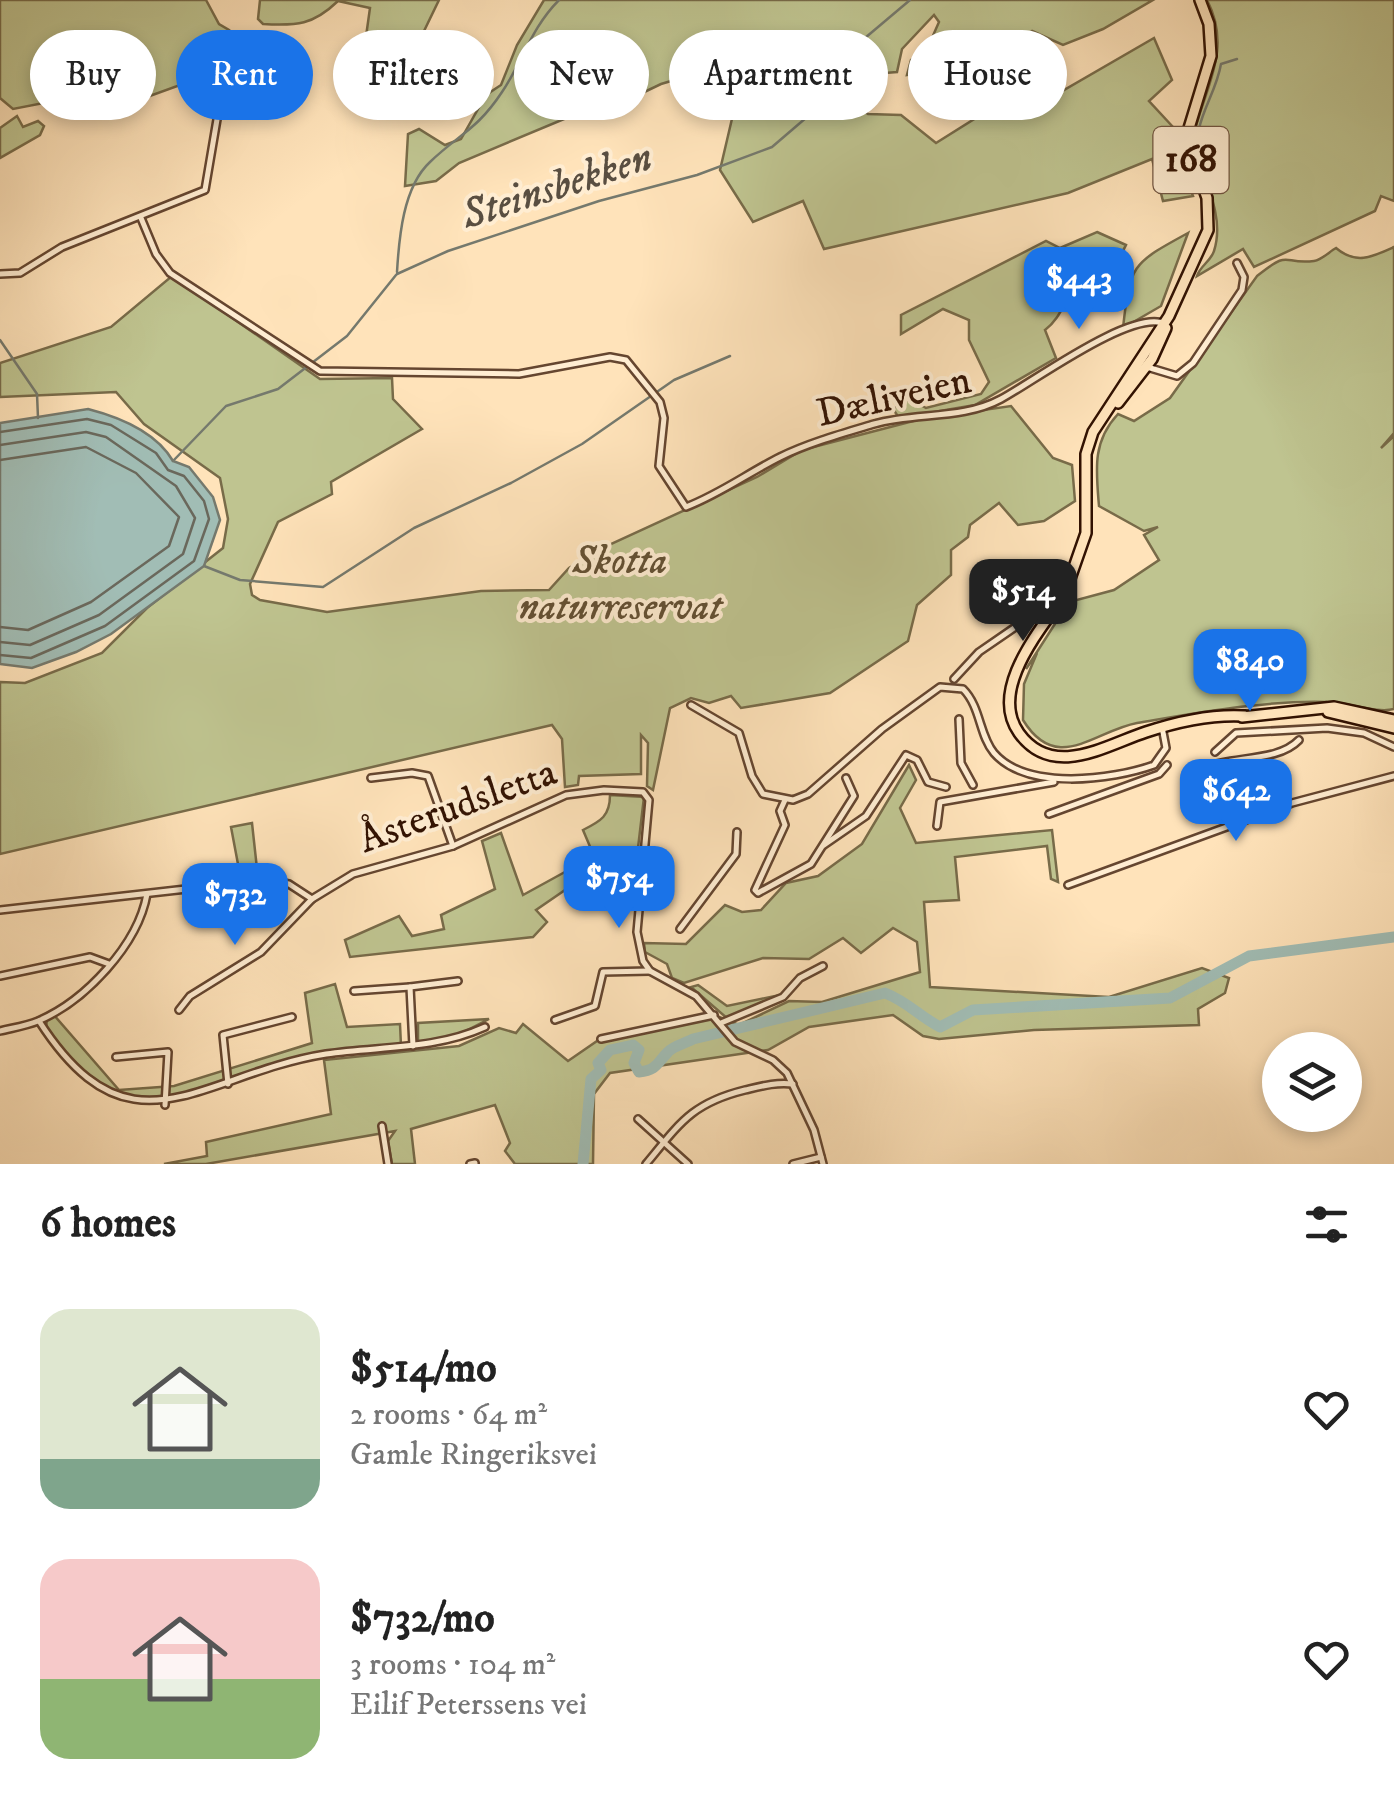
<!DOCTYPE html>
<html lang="en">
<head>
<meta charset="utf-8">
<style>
  :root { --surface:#fff; --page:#f2f2f2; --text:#222; --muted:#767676; --accent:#1a73e8 }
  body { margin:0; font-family:"IM FELL DW Pica",serif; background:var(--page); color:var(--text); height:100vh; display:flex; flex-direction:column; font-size:38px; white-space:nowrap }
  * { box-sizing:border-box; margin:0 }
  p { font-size:32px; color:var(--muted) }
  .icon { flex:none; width:55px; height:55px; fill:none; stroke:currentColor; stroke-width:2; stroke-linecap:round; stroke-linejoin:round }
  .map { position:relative; height:1164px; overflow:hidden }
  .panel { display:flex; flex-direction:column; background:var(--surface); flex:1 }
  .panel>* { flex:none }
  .top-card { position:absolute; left:30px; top:30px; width:1335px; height:90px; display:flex; gap:20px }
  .tools { position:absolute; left:1262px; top:1032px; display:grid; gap:20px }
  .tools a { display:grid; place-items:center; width:100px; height:100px; border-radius:50%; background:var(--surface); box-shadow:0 5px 15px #0003; font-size:50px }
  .price { position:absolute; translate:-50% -85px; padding:0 22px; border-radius:20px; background:var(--accent); color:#fff; font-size:32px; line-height:65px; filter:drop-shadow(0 2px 5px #0008) }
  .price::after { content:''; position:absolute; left:50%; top:60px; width:30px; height:22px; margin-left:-15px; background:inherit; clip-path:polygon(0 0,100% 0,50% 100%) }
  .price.current { background:#222; color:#fff }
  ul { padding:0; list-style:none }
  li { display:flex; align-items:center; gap:30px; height:250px; padding:0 40px }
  li span { display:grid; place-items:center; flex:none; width:280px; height:200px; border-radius:30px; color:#555 }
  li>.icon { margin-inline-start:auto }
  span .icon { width:120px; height:120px; fill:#fffc; stroke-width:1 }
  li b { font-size:42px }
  h2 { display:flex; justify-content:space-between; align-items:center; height:120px; padding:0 40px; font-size:42px }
  .pill { padding:0 35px; border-radius:45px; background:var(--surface); box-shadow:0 5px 15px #0003; font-size:35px; line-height:90px }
  .pill.current { background:var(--accent); color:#fff }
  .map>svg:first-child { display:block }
  .green { fill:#bfc490; stroke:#786b49; stroke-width:2.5 }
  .water { fill:#a1bdb5; stroke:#75796d; stroke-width:2.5 }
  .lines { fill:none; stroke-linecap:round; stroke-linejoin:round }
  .shore { stroke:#6a685c; stroke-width:2.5 }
  .stream { stroke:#75796d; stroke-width:2.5 }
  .river { stroke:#a1bdb5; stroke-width:11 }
  .minor-casing { stroke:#654630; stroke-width:10 }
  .primary-casing { stroke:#321202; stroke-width:14 }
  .minor { stroke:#ffedd2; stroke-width:5 }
  .primary { stroke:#ffe3ba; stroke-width:9 }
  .labels { text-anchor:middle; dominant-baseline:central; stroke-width:8; stroke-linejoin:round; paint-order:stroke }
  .shield { fill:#ffedd2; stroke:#705440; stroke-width:2.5 }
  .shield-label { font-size:38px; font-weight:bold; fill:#321202 }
  .street-label { font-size:40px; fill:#321202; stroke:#ffedd2 }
  .park-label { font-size:40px; font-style:italic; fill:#635034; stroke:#ffedd2 }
  .water-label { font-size:42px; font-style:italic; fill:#594e41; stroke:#ffedd2 }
</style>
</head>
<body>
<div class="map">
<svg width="1394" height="1164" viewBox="0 0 1394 1164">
  <rect width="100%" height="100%" fill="#ffe3ba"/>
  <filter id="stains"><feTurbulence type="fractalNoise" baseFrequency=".002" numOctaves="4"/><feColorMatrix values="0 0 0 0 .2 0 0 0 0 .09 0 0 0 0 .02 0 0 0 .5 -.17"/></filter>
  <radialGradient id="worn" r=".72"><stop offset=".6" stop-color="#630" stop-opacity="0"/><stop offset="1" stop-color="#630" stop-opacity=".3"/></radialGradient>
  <!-- green -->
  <g class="green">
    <path d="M0,0H206L219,24L229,30L205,76L125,105L99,108L64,99L13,109L0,98Z"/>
    <path d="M260,0H439L410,60L371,92L362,65L370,8L338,1C313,25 297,26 263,24L258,19Z"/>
    <path d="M544,0H1153L1103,29L1063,45L1032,31C1003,46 972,43 943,55C929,61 923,72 907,75L911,60L928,47L939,22L934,15L902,49L897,72L885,73L882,68L844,73L846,98L868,114L901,115L936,143L976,118L1057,94L1154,38L1172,80L1149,101L1173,127L1178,155L1193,196L1163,201L1152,159L1068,193L824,249L803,201L753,222L720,170L735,106L763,62L755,56L661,84L609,109L564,119L459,163L436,181L405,186L408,134L419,129L445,145L461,139L486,95L501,85L517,45Z"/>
    <path d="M1207,0H1394V201L1381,196L1375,211L1254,267L1243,249L1197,276C1200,266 1211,261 1214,251C1226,214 1201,176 1192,142C1202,91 1234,52 1207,0Z"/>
    <path d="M17,116L23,127L38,121L44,126L40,135L0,158V128Z"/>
    <path d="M1097,232L1126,245C1119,263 1098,268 1083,279C1065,293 1064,316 1045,330L1056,358L975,405L899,418L893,409L910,399L926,408L981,394L989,382L969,340V320L943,309L901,334V315L1046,241L1060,248Z"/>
    <path d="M1188,233L1161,306L1123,328C1130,265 1131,264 1188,233Z"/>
    <path d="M1394,247V433L1381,448L1394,436V709C1377,714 1348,702 1327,702C1266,700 1197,713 1137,723C1094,731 1057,775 1023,720L1024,684L1037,653L1026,669L1069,602L1114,590L1159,560L1144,535L1158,527L1144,531L1099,506C1096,470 1092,442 1118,414L1134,421L1170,398L1257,276C1292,248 1281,265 1314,261C1322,260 1330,251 1336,248C1356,265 1372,257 1394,247Z"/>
    <path d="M172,276L320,379L392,378L393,399L422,429L331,482L332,494L278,522L250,584L252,595L260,600L327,612L481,591L549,590L569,568L600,549L757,477L802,450L921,419L1011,406L1053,458L1072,465L1075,501L1044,521L1018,525L999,503L970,525L968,537L951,550V575L917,605L908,641L830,693L741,708L731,696L709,703L691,698L670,708L653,790L647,786L648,743L641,735V774L579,776L578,785L565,787L562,739L552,725L0,854V682L25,683L102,653L147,608L223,548L228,519L220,478L144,424L116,392L0,397V363L111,327Z"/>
    <path d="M909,765L916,780L900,808L916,843L1052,830L1058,882L1051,879L1047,846L955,857L959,900L924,902L930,987L1109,997L1202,968L1229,978L1225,993L1198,1009L1199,1025L1034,1030L939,1039L923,1036L893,1015L809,1027L768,1050L610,1073L594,1094L593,1164H515L505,1151L510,1143L495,1105L411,1129L415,1164H392L388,1141L395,1131L206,1164H164L207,1156L206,1142L331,1114L324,1060L459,1046L499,1028L516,1033L523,1024L568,1061L600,1039L717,1016L739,1025L789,1001L822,1002L920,972L917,942L893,928L861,953L843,938L809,959L763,958L684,983L672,978L667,964L645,952L644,943L686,944L725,905L742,912L761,910L786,883L818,876L862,844Z"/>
    <path d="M610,795L644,797L638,848L616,855L536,910L547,922L533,937L350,957L345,940L399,916L412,936L444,929L441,915L495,889L482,841L501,833L523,895L594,856L583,830C601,821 610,816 610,795Z"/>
    <path d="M252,823L258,878L241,880L231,827Z"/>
    <path d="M335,984L347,1027L400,1024L401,1046C371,1048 338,1047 309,1055C195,1090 131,1151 46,1028L47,1019L53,1014L119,1090L174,1086L312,1043L305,993Z"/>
    <path d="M698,985L727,1006L785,994L728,1019L691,987Z"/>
    <path d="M489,1019L448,1040L418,1043V1023Z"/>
  </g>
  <!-- water -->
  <path class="water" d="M88,409C119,417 156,432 173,461L189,467L213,497L220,520L204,566L111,634L76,652L32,668L0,664V423Z"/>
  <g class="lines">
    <!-- shore -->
    <g class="shore">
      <path d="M0,432L87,419L111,425L156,453L168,470L184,476L204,501L209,519L194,561L105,626L31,658L0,655"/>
      <path d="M0,445L86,432L106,437L176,486L195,518L183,554L99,615L30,645L0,642"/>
      <path d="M0,460L86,447L136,473L179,517L169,546L91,602L28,630L0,627"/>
    </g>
    <!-- stream -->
    <g class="stream">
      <path d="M1201,163C1188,125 1215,100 1221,64L1237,59"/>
      <path d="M397,272C399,238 403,187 430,162C459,134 477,130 502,92C523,61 531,28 559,0"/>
      <path d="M397,274L448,251L599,201L697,175L772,147L807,117L865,38L910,0"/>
      <path d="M0,340L37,394L38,418"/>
      <path d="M173,461L226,406L278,389L347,336L396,275"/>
      <path d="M204,566L240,580L323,587L414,528L511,483L582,444L674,380L730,356"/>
    </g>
    <!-- river -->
    <path class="river" d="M583,1164L591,1079L601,1070L598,1063L610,1050L633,1045L639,1050L634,1063L639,1072C657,1070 657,1063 668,1052C673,1046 686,1043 693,1039L885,993C908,1002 919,1016 940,1027L973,1010L1170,998L1249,956L1394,937"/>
    <!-- minor casing -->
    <g class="minor-casing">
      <g id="minor">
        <path d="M141,218L156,254L170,273L320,371L519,374L610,357L626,360L660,402L664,418L659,466L686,507C720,494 748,473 780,457C808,443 844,433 874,424C916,412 962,420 1001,399C1033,382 1133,308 1165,324"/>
        <path d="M0,274L20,273L62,247L205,190L229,49"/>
        <path d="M1147,367L1177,376L1193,363L1242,290L1244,277L1237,263"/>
        <path d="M954,679L979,652L1027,619L1018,585"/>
        <path d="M691,705L739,733L752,776L763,794L793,800L808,794L882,729L940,687L963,689C981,707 979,735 994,753C1027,791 1112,780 1154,765L1166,748L1162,727"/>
        <path d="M959,719L961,763L973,785"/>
        <path d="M1215,752L1236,733L1327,728L1364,733L1394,747"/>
        <path d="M1202,776L1206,767C1234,756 1278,762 1299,740"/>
        <path d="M371,778L412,773L428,776L453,846"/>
        <path d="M785,800L780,811L785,825L755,890L758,893L811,864L854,796L846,778"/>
        <path d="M1049,814L1159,774L1167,765"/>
        <path d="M937,826L940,802L1054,782"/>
        <path d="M824,845L866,816L906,755L917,760L928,782L946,787"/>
        <path d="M1068,885L1292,803L1394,776"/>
        <path d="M0,910L266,880L289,884L312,899L353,874L453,846L566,795L604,790L643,792L649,800L637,932L643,961L650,971L696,996L735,1042L773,1060L787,1073L814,1130L823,1164"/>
        <path d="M680,929L736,854L737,832"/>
        <path d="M0,976L90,957L109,964"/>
        <path d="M354,991L410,987"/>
        <path d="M179,1010L190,996L261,952L312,899"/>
        <path d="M555,1020L595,1006L603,972L650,971"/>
        <path d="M39,1021C131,1164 200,1074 326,1054C380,1046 434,1050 485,1027"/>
        <path d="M721,1023L783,997L800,978L823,966"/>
        <path d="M0,1031C12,1028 26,1026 38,1021C85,1001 138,945 147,894"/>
        <path d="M601,1039L714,1015"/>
        <path d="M413,1046L410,987L458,981"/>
        <path d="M116,1057L168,1052L165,1105"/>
        <path d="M228,1084L223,1035L292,1017"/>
        <path d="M638,1119L688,1164"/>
        <path d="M382,1126L388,1164"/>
        <path d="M470,1164L475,1163"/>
        <path d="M646,1164C680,1123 692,1103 745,1090C762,1086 776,1082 793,1084"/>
        <path d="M793,1164L821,1157"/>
      </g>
    </g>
    <!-- primary casing -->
    <g class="primary-casing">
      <g id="primary">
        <path d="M1118,403L1152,359L1166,328"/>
        <path d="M1068,589C1044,626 987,688 1019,733C1053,780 1106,745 1146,732C1176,722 1213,714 1245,716"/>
        <path d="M1065,593L1086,533V454L1093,432L1169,316L1208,230L1207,198L1186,138L1211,56L1209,24L1200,0"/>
        <path d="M1328,712L1394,728"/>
        <path d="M1242,717L1334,707L1394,720"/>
      </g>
    </g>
    <!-- minor -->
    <use href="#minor" class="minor"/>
    <!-- primary -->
    <use href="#primary" class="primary"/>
  </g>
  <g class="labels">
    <!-- shield labels -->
    <rect class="shield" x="1153.5" y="127" width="75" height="66" rx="8"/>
    <g class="shield-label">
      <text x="1191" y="160">168</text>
    </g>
    <!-- street labels -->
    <g class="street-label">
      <text transform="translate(894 398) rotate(-13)">Dæliveien</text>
      <text transform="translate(458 807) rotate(-20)">Åsterudsletta</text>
    </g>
    <!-- park labels -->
    <g class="park-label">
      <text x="620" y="562">Skotta<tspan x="620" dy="46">naturreservat</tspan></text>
    </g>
    <!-- water labels -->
    <g class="water-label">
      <text transform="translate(557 187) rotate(-18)">Steinsbekken</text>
    </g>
  </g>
  <rect width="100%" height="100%" filter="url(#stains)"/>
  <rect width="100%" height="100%" fill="url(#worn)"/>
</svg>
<div class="tools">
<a><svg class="icon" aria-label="layers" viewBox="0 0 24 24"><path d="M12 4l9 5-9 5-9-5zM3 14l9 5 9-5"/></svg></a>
</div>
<b class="price" style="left:1079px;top:332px">$443</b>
<b class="price current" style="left:1023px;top:644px">$514</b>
<b class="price" style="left:1250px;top:714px">$840</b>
<b class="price" style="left:1236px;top:844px">$642</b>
<b class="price" style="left:619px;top:931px">$754</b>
<b class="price" style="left:235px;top:948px">$732</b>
<div class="top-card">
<a class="pill">Buy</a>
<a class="pill current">Rent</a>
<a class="pill">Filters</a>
<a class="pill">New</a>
<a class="pill">Apartment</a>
<a class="pill">House</a>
</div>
</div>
<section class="panel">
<h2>6 homes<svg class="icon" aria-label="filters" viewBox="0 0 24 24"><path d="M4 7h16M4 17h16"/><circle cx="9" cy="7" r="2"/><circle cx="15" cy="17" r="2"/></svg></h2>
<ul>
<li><span style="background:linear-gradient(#dfe7d0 75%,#7fa58c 0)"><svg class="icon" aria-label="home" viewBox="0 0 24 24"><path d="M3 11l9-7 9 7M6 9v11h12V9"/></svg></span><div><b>$514/mo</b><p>2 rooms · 64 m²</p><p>Gamle Ringeriksvei</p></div><svg class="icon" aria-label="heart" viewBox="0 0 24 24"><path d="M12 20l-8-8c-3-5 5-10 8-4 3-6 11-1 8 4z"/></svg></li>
<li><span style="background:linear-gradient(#f6c9c9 60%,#8fb573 0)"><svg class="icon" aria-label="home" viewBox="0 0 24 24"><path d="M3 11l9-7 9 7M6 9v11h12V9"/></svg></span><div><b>$732/mo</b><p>3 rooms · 104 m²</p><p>Eilif Peterssens vei</p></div><svg class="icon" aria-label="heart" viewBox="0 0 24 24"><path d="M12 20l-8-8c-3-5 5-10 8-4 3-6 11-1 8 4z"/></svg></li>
</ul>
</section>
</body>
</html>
